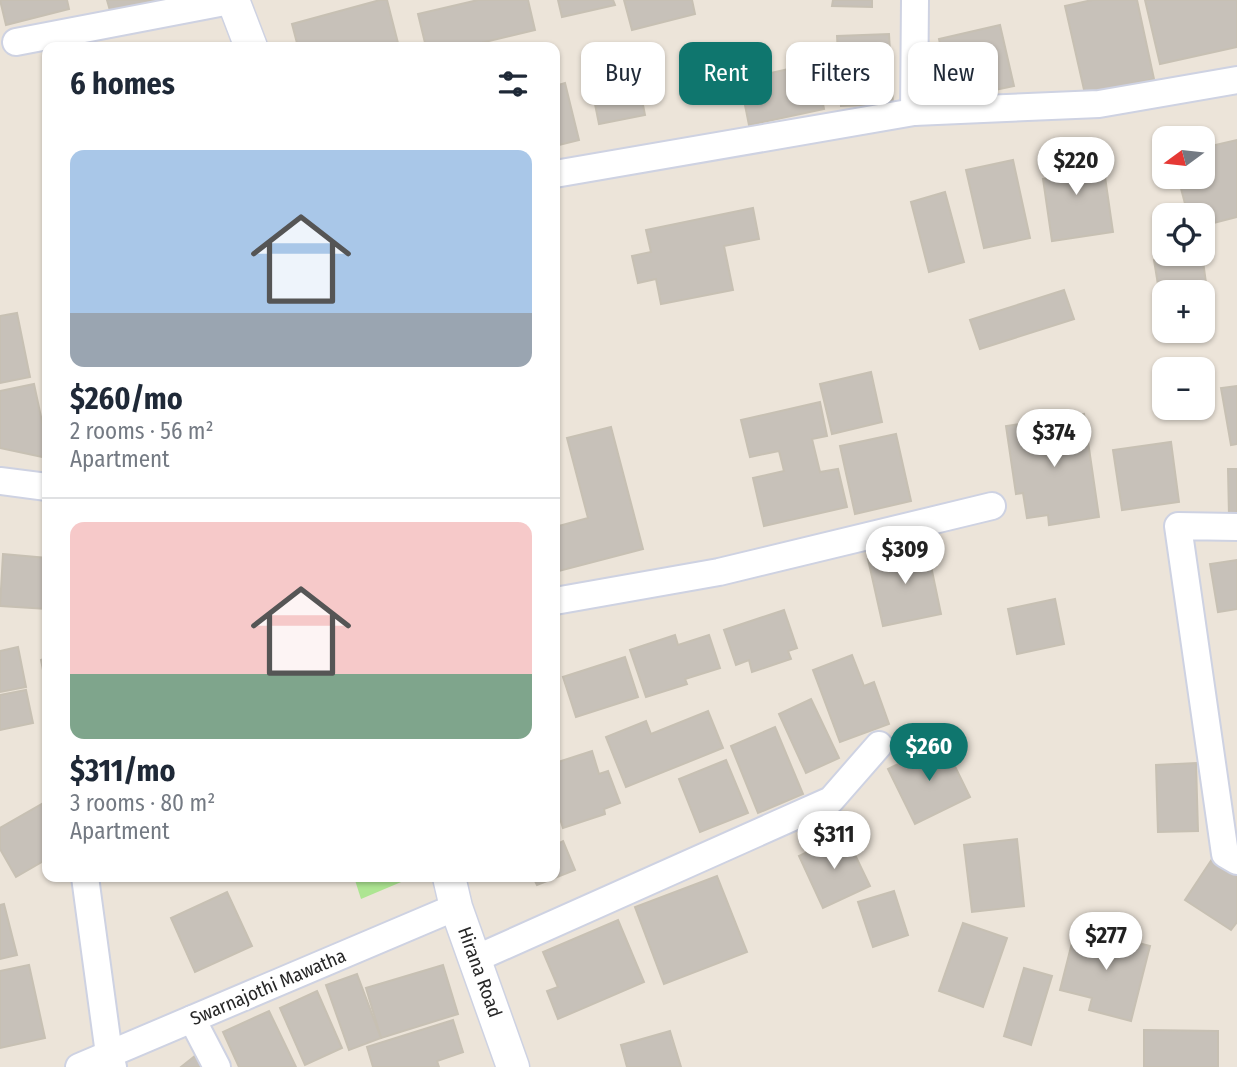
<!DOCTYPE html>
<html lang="en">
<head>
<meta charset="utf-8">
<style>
  :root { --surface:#fff; --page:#f2f2f3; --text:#1f2937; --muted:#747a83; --line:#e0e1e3; --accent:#0f766e }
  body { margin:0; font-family:"Fira Sans Condensed",sans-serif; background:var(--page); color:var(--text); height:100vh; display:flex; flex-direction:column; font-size:26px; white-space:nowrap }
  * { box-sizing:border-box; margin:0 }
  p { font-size:23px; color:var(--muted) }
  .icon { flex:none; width:38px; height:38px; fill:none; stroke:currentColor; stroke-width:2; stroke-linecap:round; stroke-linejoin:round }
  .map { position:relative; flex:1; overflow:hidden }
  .side { position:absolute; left:42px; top:42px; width:518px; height:840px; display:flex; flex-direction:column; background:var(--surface); border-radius:14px; box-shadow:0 2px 5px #0004 }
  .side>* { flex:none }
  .top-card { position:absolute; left:581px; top:42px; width:550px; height:63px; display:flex; gap:14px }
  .needle { width:46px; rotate:255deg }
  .tools { position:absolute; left:1152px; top:126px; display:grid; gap:14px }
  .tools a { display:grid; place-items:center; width:63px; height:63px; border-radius:14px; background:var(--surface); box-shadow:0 2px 5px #0004; font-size:35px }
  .price { position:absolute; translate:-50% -60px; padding:0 16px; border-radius:24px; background:#fff; color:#222; font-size:23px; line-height:46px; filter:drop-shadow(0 2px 4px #0008) }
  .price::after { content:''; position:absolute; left:50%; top:42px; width:21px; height:16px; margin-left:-10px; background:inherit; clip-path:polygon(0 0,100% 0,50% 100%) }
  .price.selected { background:var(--accent); color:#fff }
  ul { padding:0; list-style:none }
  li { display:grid; align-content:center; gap:14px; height:371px; padding:0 28px }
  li+li { border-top:2px solid var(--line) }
  li span { display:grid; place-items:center; height:217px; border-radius:14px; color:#555 }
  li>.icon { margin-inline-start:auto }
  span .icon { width:126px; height:126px; fill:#fffc; stroke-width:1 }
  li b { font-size:30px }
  h2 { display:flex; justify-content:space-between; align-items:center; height:84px; padding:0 28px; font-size:30px }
  .pill { padding:0 24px; border-radius:14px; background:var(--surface); box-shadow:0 2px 5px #0004; font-size:24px; line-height:63px }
  .pill.selected { background:var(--accent); color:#fff }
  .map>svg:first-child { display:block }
  .green { fill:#ade592 }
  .building { fill:#c7c1b9; stroke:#c7c0b3; stroke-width:2 }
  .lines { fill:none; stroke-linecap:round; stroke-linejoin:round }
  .minor-casing { stroke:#ced2e2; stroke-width:30 }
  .tertiary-casing { stroke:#ced2e2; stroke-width:35 }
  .minor { stroke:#fff; stroke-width:26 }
  .tertiary { stroke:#fff; stroke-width:32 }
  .labels { text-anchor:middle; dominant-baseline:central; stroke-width:5; stroke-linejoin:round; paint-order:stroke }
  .street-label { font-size:19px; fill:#282828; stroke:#fff }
</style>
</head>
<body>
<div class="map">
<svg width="1237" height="1067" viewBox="0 0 1237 1067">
  <rect width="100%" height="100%" fill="#ece4d9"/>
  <!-- green -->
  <path class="green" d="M354,877H413L361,899Z"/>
  <!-- building -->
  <g class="building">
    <path d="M0,0H67L69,9L6,25Z"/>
    <path d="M107,0H168L111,14Z"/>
    <path d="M380,0H387L399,47H298L292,24Z"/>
    <path d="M478,0H528L535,30L464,47H426L418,14Z"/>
    <path d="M558,0H613L615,5L562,17Z"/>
    <path d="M624,0H692L695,14L632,30Z"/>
    <path d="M833,0H872V7L832,6Z"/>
    <path d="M1092,0H1137L1154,79L1085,94L1065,6Z"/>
    <path d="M1145,0H1237V47L1160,64Z"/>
    <path d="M1000,25L1014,86L952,99L939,39Z"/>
    <path d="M889,34L893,104L841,106L837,36Z"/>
    <path d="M631,45L645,115L599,124L585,54Z"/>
    <path d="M815,63L824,109L749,125L740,80Z"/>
    <path d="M565,83L579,140L555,146V86Z"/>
    <path d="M1237,140V217L1202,226V215H1188L1178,177H1202V148Z"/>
    <path d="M1088,149L1092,172L1104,170L1113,232L1052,241L1043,179L1052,178L1048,155Z"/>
    <path d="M1013,160L1030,238L984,248L966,170Z"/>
    <path d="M945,192L964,262L929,272L911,202Z"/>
    <path d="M753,208L759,239L724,246L733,290L661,304L656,279L638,283L632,256L651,252L646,230Z"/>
    <path d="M1194,254H1202L1207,290L1164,292V297H1160L1154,260Z"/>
    <path d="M1064,290L1074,319L980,349L970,320Z"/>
    <path d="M17,313L30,377L0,383V316Z"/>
    <path d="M871,372L882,422L832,434L820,384Z"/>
    <path d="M34,384L47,445V458L0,448V391Z"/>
    <path d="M1237,386V444L1231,445L1221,388Z"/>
    <path d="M820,402L827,436L812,439L820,472L838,469L847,507L764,526L753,478L784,471L779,451L750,457L741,420Z"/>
    <path d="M1084,414L1099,517L1049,525L1048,515L1027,518L1023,493L1016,494L1006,426Z"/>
    <path d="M611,427L643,549L555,572V527L588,518L567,438Z"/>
    <path d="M896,434L911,501L855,514L840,446Z"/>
    <path d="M1171,442L1179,502L1122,510L1113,450Z"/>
    <path d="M1228,469H1237V516H1229Z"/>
    <path d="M927,547L941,614L883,626L868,559Z"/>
    <path d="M3,554L47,558V609L0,606Z"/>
    <path d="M1237,560V609L1218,612L1210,564Z"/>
    <path d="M1055,599L1064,644L1017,654L1008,609Z"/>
    <path d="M784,610L797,648L788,651L791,659L752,672L749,660L736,665L724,630Z"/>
    <path d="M675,635L678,645L709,635L720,668L685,679L687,684L646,697L630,650Z"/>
    <path d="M18,647L26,687L0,692V651Z"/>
    <path d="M852,655L864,686L874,682L889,724L840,742L813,670Z"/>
    <path d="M625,657L638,697L576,717L563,677Z"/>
    <path d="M47,658V690L41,660Z"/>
    <path d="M26,690L33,723L0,730V695Z"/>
    <path d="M811,699L839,758L806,773L779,714Z"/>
    <path d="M708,711L723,748L626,787L606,737L646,721L651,734Z"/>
    <path d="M775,727L803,794L758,813L731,746Z"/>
    <path d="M943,742L970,797L915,824L888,769Z"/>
    <path d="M592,751L599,774L608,771L620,803L604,809L605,814L563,828L555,803V763Z"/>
    <path d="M726,760L748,813L700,832L679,779Z"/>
    <path d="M1196,763L1198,831L1158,832L1156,765Z"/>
    <path d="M47,801V859L16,877L0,849V828Z"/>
    <path d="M845,834L870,886L823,908L799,856Z"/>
    <path d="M1017,839L1024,906L972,912L964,845Z"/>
    <path d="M563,841L575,870L537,885L533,877H555V845Z"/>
    <path d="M1216,853L1237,866V922L1231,930L1185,900Z"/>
    <path d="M717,876L747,952L664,984L635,907Z"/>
    <path d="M894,891L908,935L873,947L858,902Z"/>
    <path d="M227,892L252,946L195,972L171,918Z"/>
    <path d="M4,904L17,955L0,959V905Z"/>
    <path d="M618,920L644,982L558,1019L547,991L558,987L543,952Z"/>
    <path d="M963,923L1007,938L983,1007L939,991Z"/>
    <path d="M1076,927L1150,946L1131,1021L1089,1010L1092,998L1060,990Z"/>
    <path d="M29,965L45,1038L0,1048V971Z"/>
    <path d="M443,965L458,1014L381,1038L366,988Z"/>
    <path d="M1024,968L1052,976L1031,1045L1004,1036Z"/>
    <path d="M357,974L381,1038L349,1050L326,985Z"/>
    <path d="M317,991L342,1048L305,1065L280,1008Z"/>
    <path d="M269,1011L296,1067H239L223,1032Z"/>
    <path d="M453,1020L463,1052L437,1061L439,1067H373L367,1047Z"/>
    <path d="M1144,1030L1218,1031V1067H1144Z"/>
    <path d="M670,1031L681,1067H627L621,1045Z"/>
    <path d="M195,1056L204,1067H181Z"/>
  </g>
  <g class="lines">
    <!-- minor casing -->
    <g class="minor-casing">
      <g id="minor">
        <path d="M16,42L235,0"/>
        <path d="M914,112L915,0"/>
        <path d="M555,174L914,112L1099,104L1237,80"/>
        <path d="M0,481L47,487"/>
        <path d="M1237,527L1178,526L1225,854L1237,861"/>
        <path d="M555,601L719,572L992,506"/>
        <path d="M85,877L109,1054L113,1067"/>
        <path d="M475,959L831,800L879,745"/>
        <path d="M192,1019L217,1067"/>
        <path d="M79,1067L456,907"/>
      </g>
    </g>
    <!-- tertiary casing -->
    <g class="tertiary-casing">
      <g id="tertiary">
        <path d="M233,0L251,47"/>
        <path d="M449,877L456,907L513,1067"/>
      </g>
    </g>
    <!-- minor -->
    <use href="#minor" class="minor"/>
    <!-- tertiary -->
    <use href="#tertiary" class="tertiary"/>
  </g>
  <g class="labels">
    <!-- street labels -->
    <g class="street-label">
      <text transform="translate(480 972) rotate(70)">Hirana Road</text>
      <text transform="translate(268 987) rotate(-23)">Swarnajothi Mawatha</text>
    </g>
  </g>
</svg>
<div class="tools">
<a><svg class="needle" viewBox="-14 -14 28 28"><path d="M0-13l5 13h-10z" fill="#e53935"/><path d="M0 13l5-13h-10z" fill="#747a83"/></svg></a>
<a><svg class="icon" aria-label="locate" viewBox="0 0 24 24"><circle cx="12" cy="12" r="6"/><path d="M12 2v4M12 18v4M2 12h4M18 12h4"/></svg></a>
<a>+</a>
<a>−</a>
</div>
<b class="price" style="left:1076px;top:197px">$220</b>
<b class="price" style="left:1054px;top:469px">$374</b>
<b class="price" style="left:905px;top:586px">$309</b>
<b class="price selected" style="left:929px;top:783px">$260</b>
<b class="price" style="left:834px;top:871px">$311</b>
<b class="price" style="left:1106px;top:972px">$277</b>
<div class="top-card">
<a class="pill">Buy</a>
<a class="pill selected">Rent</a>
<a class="pill">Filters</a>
<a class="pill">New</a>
</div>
<section class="side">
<h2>6 homes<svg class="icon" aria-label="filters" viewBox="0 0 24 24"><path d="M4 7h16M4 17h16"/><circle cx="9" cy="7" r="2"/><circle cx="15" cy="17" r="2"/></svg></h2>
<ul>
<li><span style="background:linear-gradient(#a9c7e8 75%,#9aa5b1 0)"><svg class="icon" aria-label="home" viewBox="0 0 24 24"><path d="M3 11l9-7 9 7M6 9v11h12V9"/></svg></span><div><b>$260/mo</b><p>2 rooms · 56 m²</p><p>Apartment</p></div></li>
<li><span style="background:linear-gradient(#f6c9c9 70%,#7fa58c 0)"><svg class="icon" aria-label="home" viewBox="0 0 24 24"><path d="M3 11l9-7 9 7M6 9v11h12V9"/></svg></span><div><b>$311/mo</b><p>3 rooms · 80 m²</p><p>Apartment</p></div></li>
</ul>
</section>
</div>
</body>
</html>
